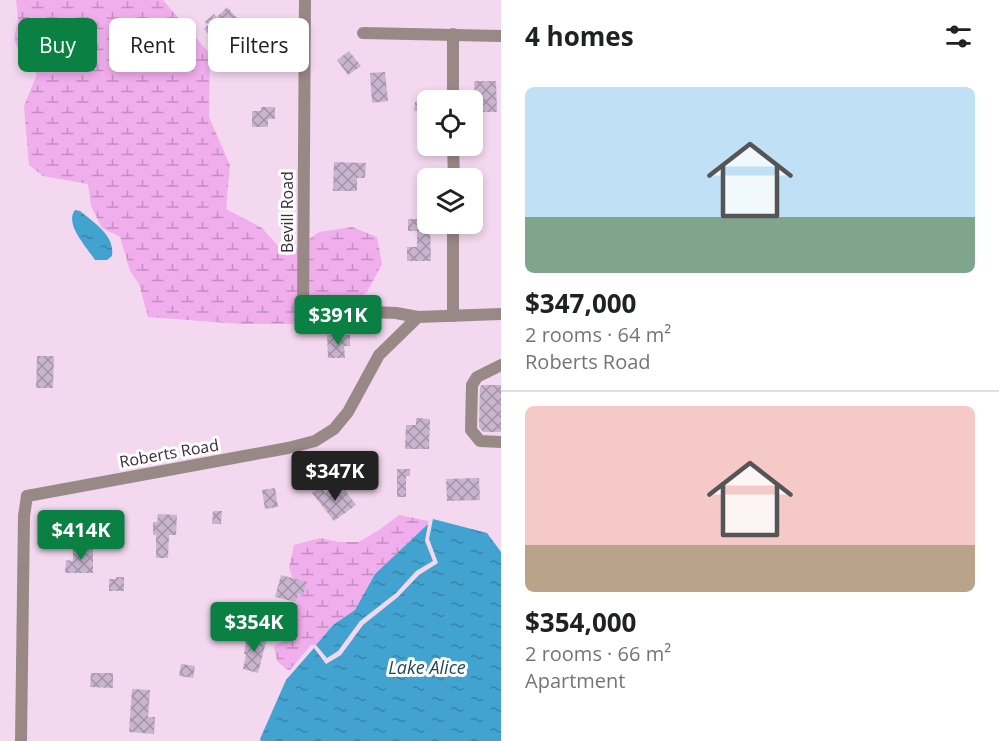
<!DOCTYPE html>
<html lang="en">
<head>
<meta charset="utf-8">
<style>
  :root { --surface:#fff; --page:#f6f6f6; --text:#202124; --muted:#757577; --line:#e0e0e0; --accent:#0b8043 }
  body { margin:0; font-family:"Open Sans",sans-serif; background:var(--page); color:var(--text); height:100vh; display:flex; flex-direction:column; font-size:22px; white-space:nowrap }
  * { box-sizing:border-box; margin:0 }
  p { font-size:20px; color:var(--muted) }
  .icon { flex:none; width:33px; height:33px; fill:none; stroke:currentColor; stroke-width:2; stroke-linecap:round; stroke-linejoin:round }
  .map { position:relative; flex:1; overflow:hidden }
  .sheet { display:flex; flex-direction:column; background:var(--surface); width:498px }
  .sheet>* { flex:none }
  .top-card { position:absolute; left:18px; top:18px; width:393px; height:54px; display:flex; gap:12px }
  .controls { position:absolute; left:417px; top:90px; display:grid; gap:12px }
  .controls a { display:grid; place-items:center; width:66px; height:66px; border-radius:9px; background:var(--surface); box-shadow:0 3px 9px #0003; font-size:30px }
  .price { position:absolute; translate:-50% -51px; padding:0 14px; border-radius:6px; background:var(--accent); color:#fff; font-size:20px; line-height:39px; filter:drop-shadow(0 2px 3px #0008) }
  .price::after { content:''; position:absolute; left:50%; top:36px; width:18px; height:14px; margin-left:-9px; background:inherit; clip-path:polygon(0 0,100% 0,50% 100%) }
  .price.active { background:#222; color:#fff }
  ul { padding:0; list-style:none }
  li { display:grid; align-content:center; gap:12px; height:318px; padding:0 24px }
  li+li { border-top:2px solid var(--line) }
  li span { display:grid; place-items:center; height:186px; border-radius:9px; color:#555 }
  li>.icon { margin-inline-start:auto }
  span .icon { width:108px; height:108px; fill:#fffc; stroke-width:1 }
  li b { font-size:26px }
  h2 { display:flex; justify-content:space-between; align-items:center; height:72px; padding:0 24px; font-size:26px }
  .tag { padding:0 21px; border-radius:9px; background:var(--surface); box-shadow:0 3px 9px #0003; font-size:21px; line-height:54px }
  .tag.active { background:var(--accent); color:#fff }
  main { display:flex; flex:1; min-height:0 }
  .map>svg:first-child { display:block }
  .wetland { fill:url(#wetland-marsh) }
  .water { fill:url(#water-ripples) }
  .building { fill:url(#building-cross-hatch) }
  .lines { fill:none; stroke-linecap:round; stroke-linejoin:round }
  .minor { stroke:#998986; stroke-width:12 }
  .labels { text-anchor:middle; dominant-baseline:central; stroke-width:6; stroke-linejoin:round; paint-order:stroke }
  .street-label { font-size:16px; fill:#382e38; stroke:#fff }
  .water-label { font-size:18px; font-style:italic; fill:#20485c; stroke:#fff }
</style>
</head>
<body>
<main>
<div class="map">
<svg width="501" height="741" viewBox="0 0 501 741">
  <defs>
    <pattern id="wetland-marsh" width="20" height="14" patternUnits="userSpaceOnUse" patternTransform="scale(1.5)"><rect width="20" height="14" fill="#f0aeec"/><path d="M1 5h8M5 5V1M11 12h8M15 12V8" fill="none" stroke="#c38ec0"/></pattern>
    <pattern id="water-ripples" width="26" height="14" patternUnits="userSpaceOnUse" patternTransform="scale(1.5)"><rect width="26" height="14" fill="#42a2d0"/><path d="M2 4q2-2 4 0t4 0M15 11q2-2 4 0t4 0" fill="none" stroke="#3884aa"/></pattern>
    <pattern id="building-cross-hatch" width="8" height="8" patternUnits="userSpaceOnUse" patternTransform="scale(1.5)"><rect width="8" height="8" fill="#c8b4ce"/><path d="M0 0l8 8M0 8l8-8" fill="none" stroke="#a393a8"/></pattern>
  </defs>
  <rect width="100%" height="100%" fill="#f3d8f0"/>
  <!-- wetland -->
  <g class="wetland">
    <path d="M16,0H163L210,54L209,117L230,165L226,209L262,228L287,256L299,248V313L293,324H241L148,317L139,284L130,271L120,237L102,228L91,206L88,184L43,176L29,165L24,106L37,74L23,61L14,39L18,19Z"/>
    <path d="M352,227L377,237L382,264L367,292L360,297L331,305L308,304V240L319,232Z"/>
    <path d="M399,515L428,521V524L375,574L355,610L333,625L316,645H311L290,670L286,669L277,661L274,646L286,639L297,626L296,591L289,567L294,545L320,538L339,542H359L379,530Z"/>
  </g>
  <!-- water -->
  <g class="water">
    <path d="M75,210L80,211C94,223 115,235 112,256L107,260H95C87,247 64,224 75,210Z"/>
    <path d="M433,519L487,533L501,552V741H261L260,739L286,680L314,648L326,664L341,655L363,625L398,597L419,575L438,563L429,539Z"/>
    <path d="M428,524L425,541L433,561L416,571L396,593L360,621L338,651L327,658L316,645L333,625L355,610L375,574Z"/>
  </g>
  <!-- building -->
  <g class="building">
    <path d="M227,7L246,28L240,34L235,29L218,44L204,29L208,25L205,22L214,14L217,17Z"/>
    <path d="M349,51L361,66L348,75L337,60Z"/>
    <path d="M385,72L388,101L372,103L370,73Z"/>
    <path d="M474,81H496L497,112H475Z"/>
    <path d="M421,92L433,93L432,100H428V118L420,117V111H414L415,102H420Z"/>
    <path d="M261,107H275V119H268V127H252V111H261Z"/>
    <path d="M334,162L366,163L365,178H357V191H333Z"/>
    <path d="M418,211H428V224H430L431,261H407V247H417V231H408V219H418Z"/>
    <path d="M327,335H350V346H344L345,358H328Z"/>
    <path d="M37,356H54L53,388H36Z"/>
    <path d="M482,385H501V432H483L479,427L480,387Z"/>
    <path d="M416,418L430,419L429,449H405L406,425H416Z"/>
    <path d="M397,469H410V476H406V497H397Z"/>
    <path d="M479,478L480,500L447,501L446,479Z"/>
    <path d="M335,486L340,493L345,490L356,505L334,521L312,493L321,487L325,493Z"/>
    <path d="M275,488L278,507L265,509L262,490Z"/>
    <path d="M213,511H222L221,524H212Z"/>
    <path d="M158,514L177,515L176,535H169L168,558H156V535H153V522H157Z"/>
    <path d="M73,547H93V573H65L66,560L73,561Z"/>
    <path d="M281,575L307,582L303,595L298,593L296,602L275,597Z"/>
    <path d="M116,577H124V591H109V579H116Z"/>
    <path d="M247,634L267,638L258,673L243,669L246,654H244Z"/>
    <path d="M181,664L195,666L193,678L179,676Z"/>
    <path d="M91,673H113V688L90,687Z"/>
    <path d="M132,689L150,690L148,717H155L154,734L129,732Z"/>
  </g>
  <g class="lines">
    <!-- minor -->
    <g class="minor">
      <path d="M305,0L303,309L396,313L418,317"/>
      <path d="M363,33L501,36"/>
      <path d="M453,34V100"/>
      <path d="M453,146L454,178"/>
      <path d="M453,316V224"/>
      <path d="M501,365L477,377L472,385L471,430L480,441L501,442"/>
      <path d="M21,741L24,516L27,496L288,448L315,441L334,429L348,412L379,355L418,317L501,314"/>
    </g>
  </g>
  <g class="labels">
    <!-- street labels -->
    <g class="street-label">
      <text transform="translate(287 212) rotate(-90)">Bevill Road</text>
      <text transform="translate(169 453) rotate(-10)">Roberts Road</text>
    </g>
    <!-- water labels -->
    <g class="water-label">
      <text x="427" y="667">Lake Alice</text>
    </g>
  </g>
</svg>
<div class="controls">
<a><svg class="icon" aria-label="locate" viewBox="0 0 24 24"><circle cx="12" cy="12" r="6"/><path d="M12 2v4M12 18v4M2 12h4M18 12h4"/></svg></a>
<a><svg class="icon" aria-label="layers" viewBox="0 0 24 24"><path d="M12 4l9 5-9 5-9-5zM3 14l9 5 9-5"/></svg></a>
</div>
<b class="price" style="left:338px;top:346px">$391K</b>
<b class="price active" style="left:335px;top:502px">$347K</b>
<b class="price" style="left:81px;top:561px">$414K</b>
<b class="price" style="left:254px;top:653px">$354K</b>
<div class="top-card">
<a class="tag active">Buy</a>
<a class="tag">Rent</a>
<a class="tag">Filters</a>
</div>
</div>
<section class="sheet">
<h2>4 homes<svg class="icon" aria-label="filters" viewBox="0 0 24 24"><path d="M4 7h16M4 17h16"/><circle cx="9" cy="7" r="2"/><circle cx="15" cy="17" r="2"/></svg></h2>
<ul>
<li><span style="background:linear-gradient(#bfe0f5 70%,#7fa58c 0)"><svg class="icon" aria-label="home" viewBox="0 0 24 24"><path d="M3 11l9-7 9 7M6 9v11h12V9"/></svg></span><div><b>$347,000</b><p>2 rooms · 64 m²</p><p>Roberts Road</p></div></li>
<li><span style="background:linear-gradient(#f6c9c9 75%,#b9a48a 0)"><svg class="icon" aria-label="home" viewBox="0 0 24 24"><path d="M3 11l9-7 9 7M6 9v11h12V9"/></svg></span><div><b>$354,000</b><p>2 rooms · 66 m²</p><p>Apartment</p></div></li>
</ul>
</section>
</main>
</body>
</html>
